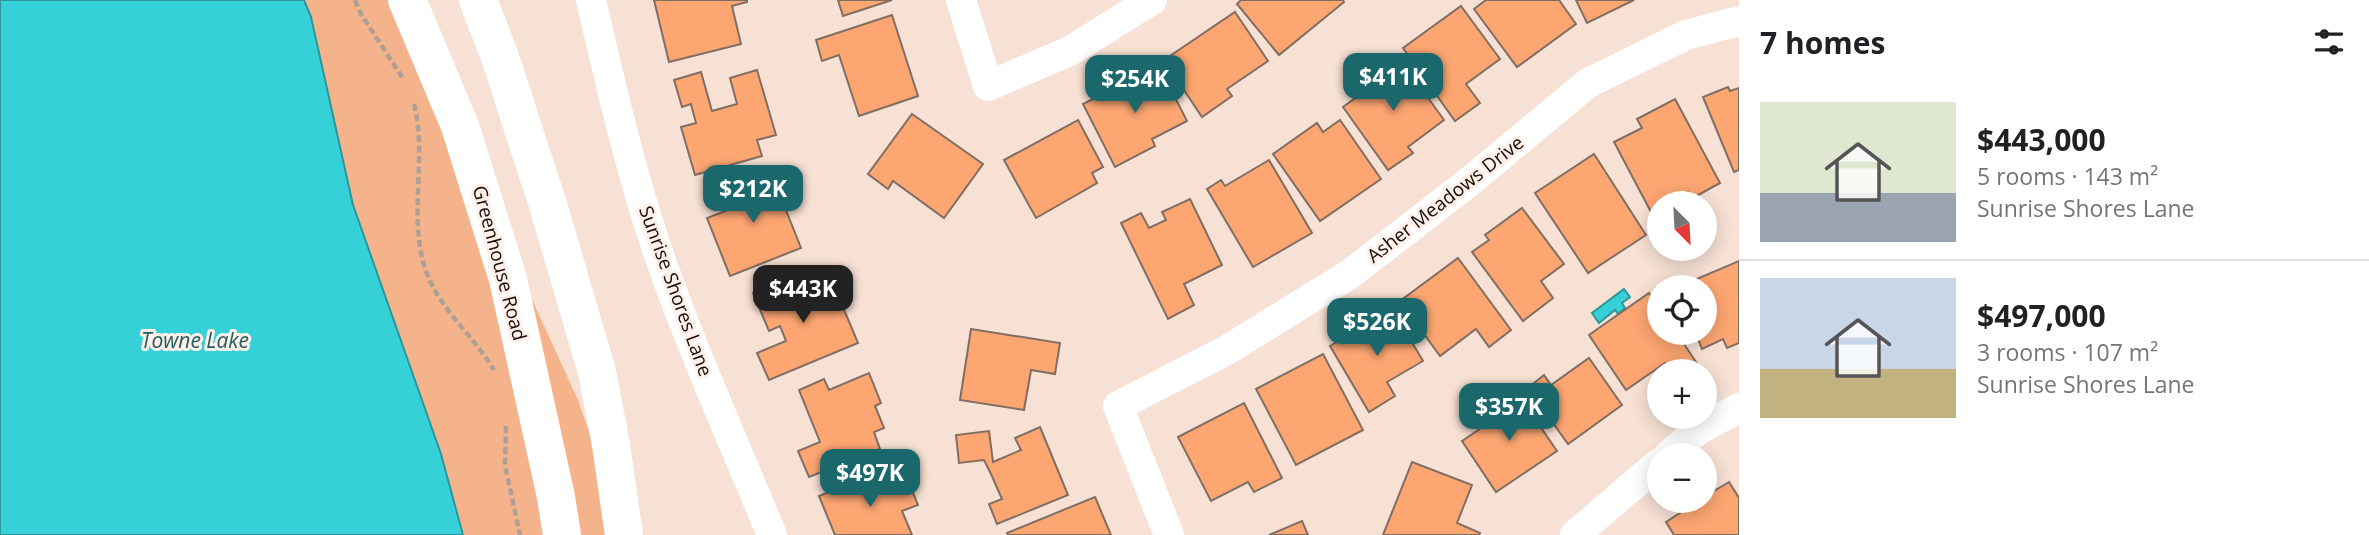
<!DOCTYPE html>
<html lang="en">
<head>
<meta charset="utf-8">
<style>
  :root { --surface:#fff; --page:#f2f2f2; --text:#202124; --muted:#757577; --line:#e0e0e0; --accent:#1a686b }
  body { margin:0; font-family:"Open Sans",sans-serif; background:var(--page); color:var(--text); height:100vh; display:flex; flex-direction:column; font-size:26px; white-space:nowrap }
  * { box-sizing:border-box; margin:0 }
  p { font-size:23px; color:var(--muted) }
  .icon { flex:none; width:38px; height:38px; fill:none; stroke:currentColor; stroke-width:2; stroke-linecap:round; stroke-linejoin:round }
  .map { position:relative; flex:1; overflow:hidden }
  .side { display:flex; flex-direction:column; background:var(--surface); width:630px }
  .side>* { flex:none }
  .needle { width:46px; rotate:156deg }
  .tools { position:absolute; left:1647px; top:191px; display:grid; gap:14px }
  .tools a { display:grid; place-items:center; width:70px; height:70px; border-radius:50%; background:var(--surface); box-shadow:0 4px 18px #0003; font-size:35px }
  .price { position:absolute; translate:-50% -60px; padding:0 16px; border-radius:14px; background:var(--accent); color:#fff; font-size:23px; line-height:46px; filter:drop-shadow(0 2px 4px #0008) }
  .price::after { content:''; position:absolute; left:50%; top:42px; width:21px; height:16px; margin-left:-10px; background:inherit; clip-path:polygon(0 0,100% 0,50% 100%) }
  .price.on { background:#222; color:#fff }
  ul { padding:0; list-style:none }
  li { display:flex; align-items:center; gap:21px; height:175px; padding:0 21px }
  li+li { border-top:2px solid var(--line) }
  li span { display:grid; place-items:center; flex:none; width:196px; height:140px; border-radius:0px; color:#555 }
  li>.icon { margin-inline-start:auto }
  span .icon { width:84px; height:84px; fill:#fffc; stroke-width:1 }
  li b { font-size:30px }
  h2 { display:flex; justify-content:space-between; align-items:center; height:84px; padding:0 21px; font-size:30px }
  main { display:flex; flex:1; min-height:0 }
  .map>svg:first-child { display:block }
  .green { fill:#f5b38c }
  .water { fill:#36d1d8; stroke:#2c969a; stroke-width:2 }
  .building { fill:#fda672; stroke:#816e63; stroke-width:2 }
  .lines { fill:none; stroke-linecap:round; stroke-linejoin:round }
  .path { stroke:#b09f95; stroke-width:4.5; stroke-dasharray:7 3.5; stroke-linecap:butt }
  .street { stroke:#fff; stroke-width:30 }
  .secondary { stroke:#fff; stroke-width:38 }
  .labels { text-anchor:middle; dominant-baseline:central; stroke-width:6; stroke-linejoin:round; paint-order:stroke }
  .street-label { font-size:19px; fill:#140d09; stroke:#fef0e8 }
  .water-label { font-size:21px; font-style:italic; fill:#215d61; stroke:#fef0e8 }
</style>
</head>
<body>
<main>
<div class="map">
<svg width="1739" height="535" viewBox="0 0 1739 535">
  <rect width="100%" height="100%" fill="#f7e1d4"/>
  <!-- green -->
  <path class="green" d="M304,0H395L578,400L593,443L613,535H463L441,454L353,205L311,17Z"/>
  <!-- water -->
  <g class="water">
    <path d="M0,0H304L311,17L353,205L441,454L463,535H0Z"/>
    <path d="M1624,289L1630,297L1622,303L1625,308L1618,314L1615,310L1599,323L1592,313Z"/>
  </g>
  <!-- building -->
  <g class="building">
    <path d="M654,0H747V2L732,6L741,44L669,62Z"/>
    <path d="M838,0H892L843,16Z"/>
    <path d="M1241,0H1343L1344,2L1279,55L1237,4Z"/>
    <path d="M1486,0H1559L1576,24L1517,67L1474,9Z"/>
    <path d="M1576,0H1634L1587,23Z"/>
    <path d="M1461,6L1500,59L1466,84L1480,103L1455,121L1403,48Z"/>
    <path d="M1235,12L1268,61L1227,89L1232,96L1202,117L1164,60Z"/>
    <path d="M892,15L918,96L859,116L839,55L822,61L816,40Z"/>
    <path d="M1397,55L1444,120L1408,147L1413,153L1388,170L1343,107L1376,83L1370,74Z"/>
    <path d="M1159,66L1187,121L1152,139L1155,146L1115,167L1083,104Z"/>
    <path d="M757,70L776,135L757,140L762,156L695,175L681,127L696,123L691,104L682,107L674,80L701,72L712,111L737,104L730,78Z"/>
    <path d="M1728,87L1730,91L1739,88V170L1734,172L1703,97Z"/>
    <path d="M1675,99L1720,183L1691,199L1688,192L1667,203H1659V207L1651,212L1614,142L1642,128L1637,119Z"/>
    <path d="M912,114L983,164L944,218L893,181L888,189L868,174Z"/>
    <path d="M1078,120L1103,167L1092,173L1097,183L1036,218L1004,160Z"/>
    <path d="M1340,120L1381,179L1320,221L1273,154L1317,123L1323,132Z"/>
    <path d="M1594,154L1646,235L1588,273L1535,193Z"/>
    <path d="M1269,160L1312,233L1253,267L1207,189L1221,180L1225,186Z"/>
    <path d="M770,170L801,248L730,276L707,218L728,210L720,190Z"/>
    <path d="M1190,199L1222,265L1184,284L1194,305L1168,319L1121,223L1141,213L1149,228L1166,220L1162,212Z"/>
    <path d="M1522,208L1564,264L1541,281L1553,298L1523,321L1472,252L1489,240L1485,235Z"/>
    <path d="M1458,258L1511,330L1489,347L1476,329L1440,356L1400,301Z"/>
    <path d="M1739,261V343L1727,348L1723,339L1702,349L1695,332H1704V287H1678Z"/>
    <path d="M829,274L858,343L769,380L757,353L786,341L780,326L769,331L753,293L783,281L787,292Z"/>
    <path d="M1649,293L1659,308V332H1676L1698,365L1689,371H1671L1665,363L1626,390L1589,335Z"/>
    <path d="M1392,309L1423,361L1387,382L1395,396L1369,412L1330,346Z"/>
    <path d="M971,329L1060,343L1055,374L1031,370L1024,410L960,400Z"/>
    <path d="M1323,354L1363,430L1296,465L1256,389Z"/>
    <path d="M1589,358L1622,405L1568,444L1528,388L1544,375L1551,385Z"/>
    <path d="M869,373L881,403L875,406L884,428L874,432L880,449L809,477L798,451L820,442L799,390L824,379L829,390Z"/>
    <path d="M1515,390L1557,451L1496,492L1462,441L1496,418L1489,408Z"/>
    <path d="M1244,403L1282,478L1254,492L1248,482L1211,501L1178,437Z"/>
    <path d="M1040,427L1068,495L997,524L989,504L1002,499L991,474L984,460L959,463L956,435L989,431L993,462L1021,450L1015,438Z"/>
    <path d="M1412,462L1472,485L1457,523L1480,533L1479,535H1383Z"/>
    <path d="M905,473L918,505L902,511L912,535H835L819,496L853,482L857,493Z"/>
    <path d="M1729,482L1739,498V535H1674L1666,522L1700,500H1704V497Z"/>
    <path d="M1095,497L1111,535H1008L1007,533Z"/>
    <path d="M1302,521L1308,535H1269Z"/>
  </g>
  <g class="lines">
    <!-- path -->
    <g class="path">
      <path d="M355,0L361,14L402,77"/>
      <path d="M414,104C428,159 407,216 426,271C439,309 474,336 494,370"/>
      <path d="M506,426L505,465L520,535"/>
    </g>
    <!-- street -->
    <g class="street">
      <path d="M591,0C611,86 631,174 660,258C693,352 734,443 772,535"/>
      <path d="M961,0L988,86L1070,51L1152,0"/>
      <path d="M1669,455L1698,430L1739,408"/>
      <path d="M1169,535L1118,406L1227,350L1350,274L1469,182L1588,83L1686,35L1739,21"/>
      <path d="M1575,535L1659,463"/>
    </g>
    <!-- secondary -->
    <g class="secondary">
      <path d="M407,0L460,126L508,279L556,497L562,535"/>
      <path d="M478,0L500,57L548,205L597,372L611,445L624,535"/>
    </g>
  </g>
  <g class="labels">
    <!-- street labels -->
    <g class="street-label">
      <text transform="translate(1445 199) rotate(-38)">Asher Meadows Drive</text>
      <text transform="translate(500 263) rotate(75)">Greenhouse Road</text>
      <text transform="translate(676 291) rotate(70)">Sunrise Shores Lane</text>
    </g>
    <!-- water labels -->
    <g class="water-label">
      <text x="195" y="340">Towne Lake</text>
    </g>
  </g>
</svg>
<div class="tools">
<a><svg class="needle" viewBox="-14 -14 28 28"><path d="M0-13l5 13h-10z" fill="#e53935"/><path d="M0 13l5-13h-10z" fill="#757577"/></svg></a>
<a><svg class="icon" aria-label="locate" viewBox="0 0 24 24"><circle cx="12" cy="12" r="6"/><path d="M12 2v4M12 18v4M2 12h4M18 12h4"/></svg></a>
<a>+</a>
<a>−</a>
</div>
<b class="price" style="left:1393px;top:113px">$411K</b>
<b class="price" style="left:1135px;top:115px">$254K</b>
<b class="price" style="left:753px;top:225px">$212K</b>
<b class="price on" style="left:803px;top:325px">$443K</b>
<b class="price" style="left:1377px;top:358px">$526K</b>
<b class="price" style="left:1509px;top:443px">$357K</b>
<b class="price" style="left:870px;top:509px">$497K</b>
</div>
<section class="side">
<h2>7 homes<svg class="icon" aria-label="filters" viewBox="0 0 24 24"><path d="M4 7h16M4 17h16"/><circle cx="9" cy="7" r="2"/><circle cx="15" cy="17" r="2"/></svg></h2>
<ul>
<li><span style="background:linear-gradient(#dfe7d0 65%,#9aa5b1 0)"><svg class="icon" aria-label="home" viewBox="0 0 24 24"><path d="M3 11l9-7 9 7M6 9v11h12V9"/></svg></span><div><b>$443,000</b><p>5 rooms · 143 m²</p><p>Sunrise Shores Lane</p></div></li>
<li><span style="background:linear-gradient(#c9d6e8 65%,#c2b280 0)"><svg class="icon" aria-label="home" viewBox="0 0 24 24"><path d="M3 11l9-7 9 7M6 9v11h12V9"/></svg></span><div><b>$497,000</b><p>3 rooms · 107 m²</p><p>Sunrise Shores Lane</p></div></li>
</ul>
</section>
</main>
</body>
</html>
